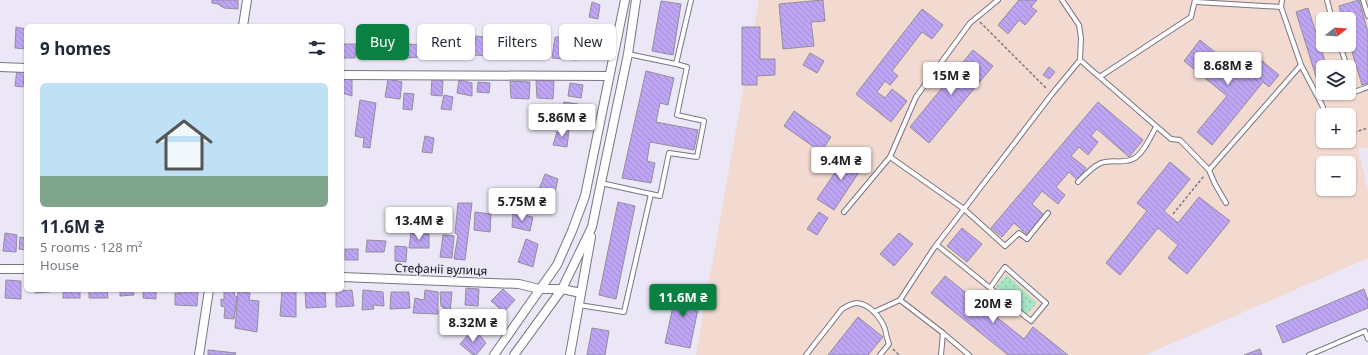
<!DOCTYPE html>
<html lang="en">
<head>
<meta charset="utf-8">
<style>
  :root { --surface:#fff; --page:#f2f2f3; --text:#1f2937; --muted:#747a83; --line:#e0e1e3; --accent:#0b8043 }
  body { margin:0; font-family:"Noto Sans",sans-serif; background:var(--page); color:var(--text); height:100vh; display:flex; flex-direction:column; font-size:15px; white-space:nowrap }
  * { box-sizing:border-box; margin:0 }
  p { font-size:13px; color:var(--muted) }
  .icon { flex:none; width:22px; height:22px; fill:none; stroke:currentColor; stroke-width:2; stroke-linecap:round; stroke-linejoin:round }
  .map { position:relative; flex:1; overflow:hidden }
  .sheet { position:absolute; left:24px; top:24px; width:320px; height:268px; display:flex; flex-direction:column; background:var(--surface); border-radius:6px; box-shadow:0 1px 3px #0004 }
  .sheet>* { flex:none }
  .banner { position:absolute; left:356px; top:24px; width:380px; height:36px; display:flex; gap:8px }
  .needle { width:26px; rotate:73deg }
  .fabs { position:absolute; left:1316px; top:12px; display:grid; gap:8px }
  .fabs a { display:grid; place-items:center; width:40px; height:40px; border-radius:6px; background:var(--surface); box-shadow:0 1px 3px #0004; font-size:20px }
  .price { position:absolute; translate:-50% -34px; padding:0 9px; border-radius:4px; background:#fff; color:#222; font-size:13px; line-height:26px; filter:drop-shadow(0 1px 2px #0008) }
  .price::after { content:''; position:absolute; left:50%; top:24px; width:12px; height:9px; margin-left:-6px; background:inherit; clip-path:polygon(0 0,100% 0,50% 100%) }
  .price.active { background:var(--accent); color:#fff }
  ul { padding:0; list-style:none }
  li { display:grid; align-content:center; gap:8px; height:212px; padding:0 16px }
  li+li { border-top:1px solid var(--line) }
  li span { display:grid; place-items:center; height:124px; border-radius:6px; color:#555 }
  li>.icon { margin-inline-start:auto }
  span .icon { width:72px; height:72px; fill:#fffc; stroke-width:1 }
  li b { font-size:17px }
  h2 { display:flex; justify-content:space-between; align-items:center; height:48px; padding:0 16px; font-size:17px }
  .pill { padding:0 14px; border-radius:6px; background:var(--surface); box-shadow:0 1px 3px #0004; font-size:14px; line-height:36px }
  .pill.active { background:var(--accent); color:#fff }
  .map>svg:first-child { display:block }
  .medical { fill:#f2dad0; fill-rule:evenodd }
  .grass { fill:url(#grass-dots) }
  .building { fill:url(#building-back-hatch); stroke:#928e9b }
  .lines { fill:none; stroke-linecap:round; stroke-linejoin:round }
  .lane-casing { stroke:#797582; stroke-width:6 }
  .street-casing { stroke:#797582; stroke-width:10 }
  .path { stroke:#7e7b85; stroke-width:1.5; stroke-dasharray:3 2; stroke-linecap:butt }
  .lane { stroke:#fff; stroke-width:4 }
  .street { stroke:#fff; stroke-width:8 }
  .labels { text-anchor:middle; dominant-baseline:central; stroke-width:3; stroke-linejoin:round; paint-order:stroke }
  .street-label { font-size:12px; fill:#18171c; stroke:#ebe7f6 }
</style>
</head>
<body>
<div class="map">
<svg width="1368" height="355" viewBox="0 0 1368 355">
  <defs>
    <pattern id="grass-dots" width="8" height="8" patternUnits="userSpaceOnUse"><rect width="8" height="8" fill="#a6e5c3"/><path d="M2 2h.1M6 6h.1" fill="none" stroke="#8ec4a7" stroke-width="1.8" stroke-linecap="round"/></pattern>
    <pattern id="building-back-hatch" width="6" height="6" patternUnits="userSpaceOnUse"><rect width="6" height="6" fill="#bea5f3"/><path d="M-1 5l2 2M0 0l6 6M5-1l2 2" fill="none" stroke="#a38dd0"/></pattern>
  </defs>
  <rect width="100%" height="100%" fill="#ebe7f6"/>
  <!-- medical -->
  <path class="medical" d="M759,0H1368V148H1358L1368,191V258L1145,355H696ZM1323,19H1349V45H1323ZM1323,67H1349V93H1323ZM1323,115H1349V141H1323ZM1323,163H1349V189H1323Z"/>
  <!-- grass -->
  <path class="grass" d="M1007,275L1037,303L1026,315L996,287Z"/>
  <!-- building -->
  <g class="building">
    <path d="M212,0H238V9L224,8L218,4L212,3Z"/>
    <path d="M823,0L825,21L811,22L814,46L783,49L779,4Z"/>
    <path d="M1019,0H1037L1031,7L1037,11L1025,25L1019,20L1008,34L998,25Z"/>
    <path d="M1359,0L1368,32V83L1362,85L1349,42V19H1342L1339,6Z"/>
    <path d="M661,1L681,4L673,55L652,51Z"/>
    <path d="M592,2L600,5L598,19L589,17Z"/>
    <path d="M1308,8L1327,67H1323V78L1317,80L1296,12Z"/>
    <path d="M922,9L943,25L932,39L922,32L892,71L898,76L890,85L885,81L877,92L885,98L892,89L907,101L891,122L856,94Z"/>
    <path d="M16,27L26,29V49L15,48Z"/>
    <path d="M742,27H760V59H775V75L757,76V85H742Z"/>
    <path d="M385,36H401L400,54L382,55Z"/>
    <path d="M476,36L489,38L488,56L473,55Z"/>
    <path d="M555,37H561L566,47L565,59L552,58Z"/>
    <path d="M532,38H548L546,57H530Z"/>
    <path d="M364,39L377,40L376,56L364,55Z"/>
    <path d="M1200,40L1241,73L1255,55L1279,75L1269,87L1263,82L1212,145L1197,132L1227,96L1184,61Z"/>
    <path d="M429,41L443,42L444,58L428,56Z"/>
    <rect x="448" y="41" width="15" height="17"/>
    <path d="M499,41L510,43V56H497Z"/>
    <path d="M342,44H356L355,58H342Z"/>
    <path d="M409,44L420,45L419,57L407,58Z"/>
    <path d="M517,45L527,46V59L517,58Z"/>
    <path d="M575,45L589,46L588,59L573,60Z"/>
    <path d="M973,50L993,66L929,143L910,127Z"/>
    <path d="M810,53L824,61L817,73L803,65Z"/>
    <path d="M1049,67L1055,72L1049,79L1043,75Z"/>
    <path d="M17,69H25L23,87L15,86Z"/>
    <path d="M646,71L674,78L668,105L660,103L656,122L698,130L694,150L650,142L647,161L655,163L651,183L622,178Z"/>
    <path d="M342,77L352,79V96L342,93Z"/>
    <path d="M432,78L443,81L442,96L431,95Z"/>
    <path d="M388,79L402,82L400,99L385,97Z"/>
    <path d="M459,80L472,83V96L457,93Z"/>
    <path d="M536,80L554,81L553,99L537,98Z"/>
    <path d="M510,81L530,82L529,99L511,98Z"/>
    <path d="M478,82L490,83L489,93L477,92Z"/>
    <path d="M570,83L583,85L581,98L568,96Z"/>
    <path d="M404,93L414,94L412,110L403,109Z"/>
    <path d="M444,95L453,97L451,110L441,109Z"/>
    <path d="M360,100L376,103L370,148L363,147L364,138L355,136Z"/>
    <path d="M564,102L578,104L577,116H569V108H563Z"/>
    <path d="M1098,102L1143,140L1129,157L1097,129L1091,136L1098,142L1088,155L1079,147L1071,156L1086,168L1077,180L1069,172L1056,187L1065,195L1058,204L1042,191L1032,204L1044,215L1028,235L1014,223L1002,237L991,228Z"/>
    <path d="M794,111L831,137L821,152L784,126Z"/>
    <path d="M558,129L569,130L567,147L553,145Z"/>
    <path d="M425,136L434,138L432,153L422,152Z"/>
    <path d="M849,152L865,163L834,210L817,199Z"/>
    <path d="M1170,162L1190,179L1164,211L1178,223L1199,197L1230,221L1187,274L1168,258L1178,245L1158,228L1120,275L1106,263L1147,211L1137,203Z"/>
    <path d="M545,174L558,179L554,196L538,192Z"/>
    <path d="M618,202L635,206L616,299L599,295Z"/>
    <path d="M458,203H472L465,260L454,259L458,235L455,233Z"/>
    <path d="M475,212L491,214L490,232L474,230Z"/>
    <path d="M819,212L828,218L817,235L807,229Z"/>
    <path d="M513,213L533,217L530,231L512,227Z"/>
    <path d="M962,228L982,244L967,262L947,246Z"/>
    <path d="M5,233L17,235L16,252L3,251Z"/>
    <path d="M411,233L429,234V248H409Z"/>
    <path d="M899,233L913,244L894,266L880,254Z"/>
    <path d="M443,235L454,236L452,258L440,257Z"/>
    <path d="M20,237L26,238V250L19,249Z"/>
    <path d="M526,239L538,244L533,267L518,262Z"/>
    <path d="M367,240L386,241L384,252H366Z"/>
    <path d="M395,246L407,247L406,262L395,261Z"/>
    <rect x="345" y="249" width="13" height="11"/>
    <path d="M945,276L1024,339L1033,327L1068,355H1008L931,293Z"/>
    <path d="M6,280L21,281V299L5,298Z"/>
    <path d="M466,288L479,289L478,306L465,305Z"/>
    <path d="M677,288L701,294L690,348L665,343Z"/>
    <path d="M503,289L515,300L504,312L491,301Z"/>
    <path d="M1364,289L1368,300V308L1283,343L1276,326Z"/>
    <path d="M35,290H50V292L35,293Z"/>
    <rect x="63" y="290" width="17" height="8"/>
    <path d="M89,290H107L108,298H89Z"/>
    <path d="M120,290H133L134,295L120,296Z"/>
    <path d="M143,290H156V299L143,298Z"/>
    <path d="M179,290H198L197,306L175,305V293L179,294Z"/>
    <path d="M224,290H235L234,295L237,297L234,319L224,318L225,307L221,306V299L224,300Z"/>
    <path d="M282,290H296V317L280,316Z"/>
    <path d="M305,290L325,291L326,307L306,308Z"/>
    <path d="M352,290L354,306L336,307V291Z"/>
    <path d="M363,290L383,292L384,306L373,305L374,309L362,310Z"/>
    <path d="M425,290L438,292V314L413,313L415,298L424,300Z"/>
    <path d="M238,291L250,293L249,300L259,301L257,332L235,328Z"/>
    <path d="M391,292H409L410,308L390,309Z"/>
    <path d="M440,292H452L450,312H444V308L441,306Z"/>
    <path d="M858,317L883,337L868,355H828Z"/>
    <path d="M474,328L486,343L476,355H473L460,344Z"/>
    <path d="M592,328L609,331L605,355H587Z"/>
    <path d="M1260,349L1262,355H1244Z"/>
    <path d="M208,350L236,353L235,355H208Z"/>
  </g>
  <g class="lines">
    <!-- lane casing -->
    <g class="lane-casing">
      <g id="lane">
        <path d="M1282,0L1281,7L1301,65L1323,107"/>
        <path d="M1327,0L1332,19"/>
        <path d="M1363,0L1368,16"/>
        <path d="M1196,2L1281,7"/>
        <path d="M1340,45L1347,67"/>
        <path d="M628,54L676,64"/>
        <path d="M1080,60L1171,139L1180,140L1209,170L1215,184L1226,203"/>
        <path d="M1349,74L1354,92L1368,87"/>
        <path d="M1101,76L1191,17L1195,0"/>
        <path d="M890,157L964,209L1052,94L1080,60L1081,38L1079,25L1062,0"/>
        <path d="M1209,170L1301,65"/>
        <path d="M1078,182C1084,176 1091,168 1099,164C1110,158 1124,165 1135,158C1145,151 1150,137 1156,127"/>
        <path d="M601,183L660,196L669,153L697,157L704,121L677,115L687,67L676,64L691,0"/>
        <path d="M844,212L890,157L916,97L970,23L998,0"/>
        <path d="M937,245L1031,321L1046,303L1005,267L990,288"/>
        <path d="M900,300L943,333L941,355"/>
        <path d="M579,305L624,312L651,194"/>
        <path d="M874,312L900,300L934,248L964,209L1005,246L1019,233L1027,239L1048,213"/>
        <path d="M943,333L969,355"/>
        <path d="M806,355L842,309C847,306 852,303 857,303C870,304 881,318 885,329C886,334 887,339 889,344L880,355"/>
        <path d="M1309,355L1365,331L1368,339"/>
      </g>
    </g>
    <!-- street casing -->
    <g class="street-casing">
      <g id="street">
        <path d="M243,26L247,0"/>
        <path d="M0,67L26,68"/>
        <path d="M342,75L609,76"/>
        <path d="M0,269H26"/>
        <path d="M342,277L519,284L539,289H562L581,293L570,355"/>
        <path d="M581,293L591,237"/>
        <path d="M199,355L209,290"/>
        <path d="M494,355L557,265L572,231L585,196L625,0"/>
        <path d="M514,355L562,289L592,227L601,183L628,54L636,0"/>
      </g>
    </g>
    <!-- path -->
    <g class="path">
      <path d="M980,22L1047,89"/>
      <path d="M1349,134L1368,128"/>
      <path d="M1173,214L1204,176"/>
      <path d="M893,349L899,355"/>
    </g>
    <!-- lane -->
    <use href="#lane" class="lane"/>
    <!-- street -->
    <use href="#street" class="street"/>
  </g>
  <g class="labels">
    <!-- street labels -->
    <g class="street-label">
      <text transform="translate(441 269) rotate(2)">Стефанії вулиця</text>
    </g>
  </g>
</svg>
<div class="fabs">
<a><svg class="needle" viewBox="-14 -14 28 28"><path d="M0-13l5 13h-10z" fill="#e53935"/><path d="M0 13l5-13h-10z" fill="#747a83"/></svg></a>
<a><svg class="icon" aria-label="layers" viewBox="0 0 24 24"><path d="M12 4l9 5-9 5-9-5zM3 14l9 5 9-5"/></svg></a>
<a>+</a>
<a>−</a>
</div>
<b class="price" style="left:1228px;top:86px">8.68M ₴</b>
<b class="price" style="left:951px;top:96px">15M ₴</b>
<b class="price" style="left:562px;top:138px">5.86M ₴</b>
<b class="price" style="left:841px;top:181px">9.4M ₴</b>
<b class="price" style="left:522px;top:222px">5.75M ₴</b>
<b class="price" style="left:419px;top:241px">13.4M ₴</b>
<b class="price active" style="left:683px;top:318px">11.6M ₴</b>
<b class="price" style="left:993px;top:324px">20M ₴</b>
<b class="price" style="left:473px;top:343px">8.32M ₴</b>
<div class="banner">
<a class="pill active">Buy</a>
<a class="pill">Rent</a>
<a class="pill">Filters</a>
<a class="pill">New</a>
</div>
<section class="sheet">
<h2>9 homes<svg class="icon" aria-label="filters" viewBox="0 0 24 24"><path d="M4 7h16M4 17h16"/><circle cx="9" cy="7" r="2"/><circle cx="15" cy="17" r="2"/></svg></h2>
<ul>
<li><span style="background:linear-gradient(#bfe0f5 75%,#7fa58c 0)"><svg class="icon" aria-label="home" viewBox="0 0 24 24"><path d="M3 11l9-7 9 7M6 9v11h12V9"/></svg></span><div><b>11.6M ₴</b><p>5 rooms · 128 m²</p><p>House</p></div></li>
</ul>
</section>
</div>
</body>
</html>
